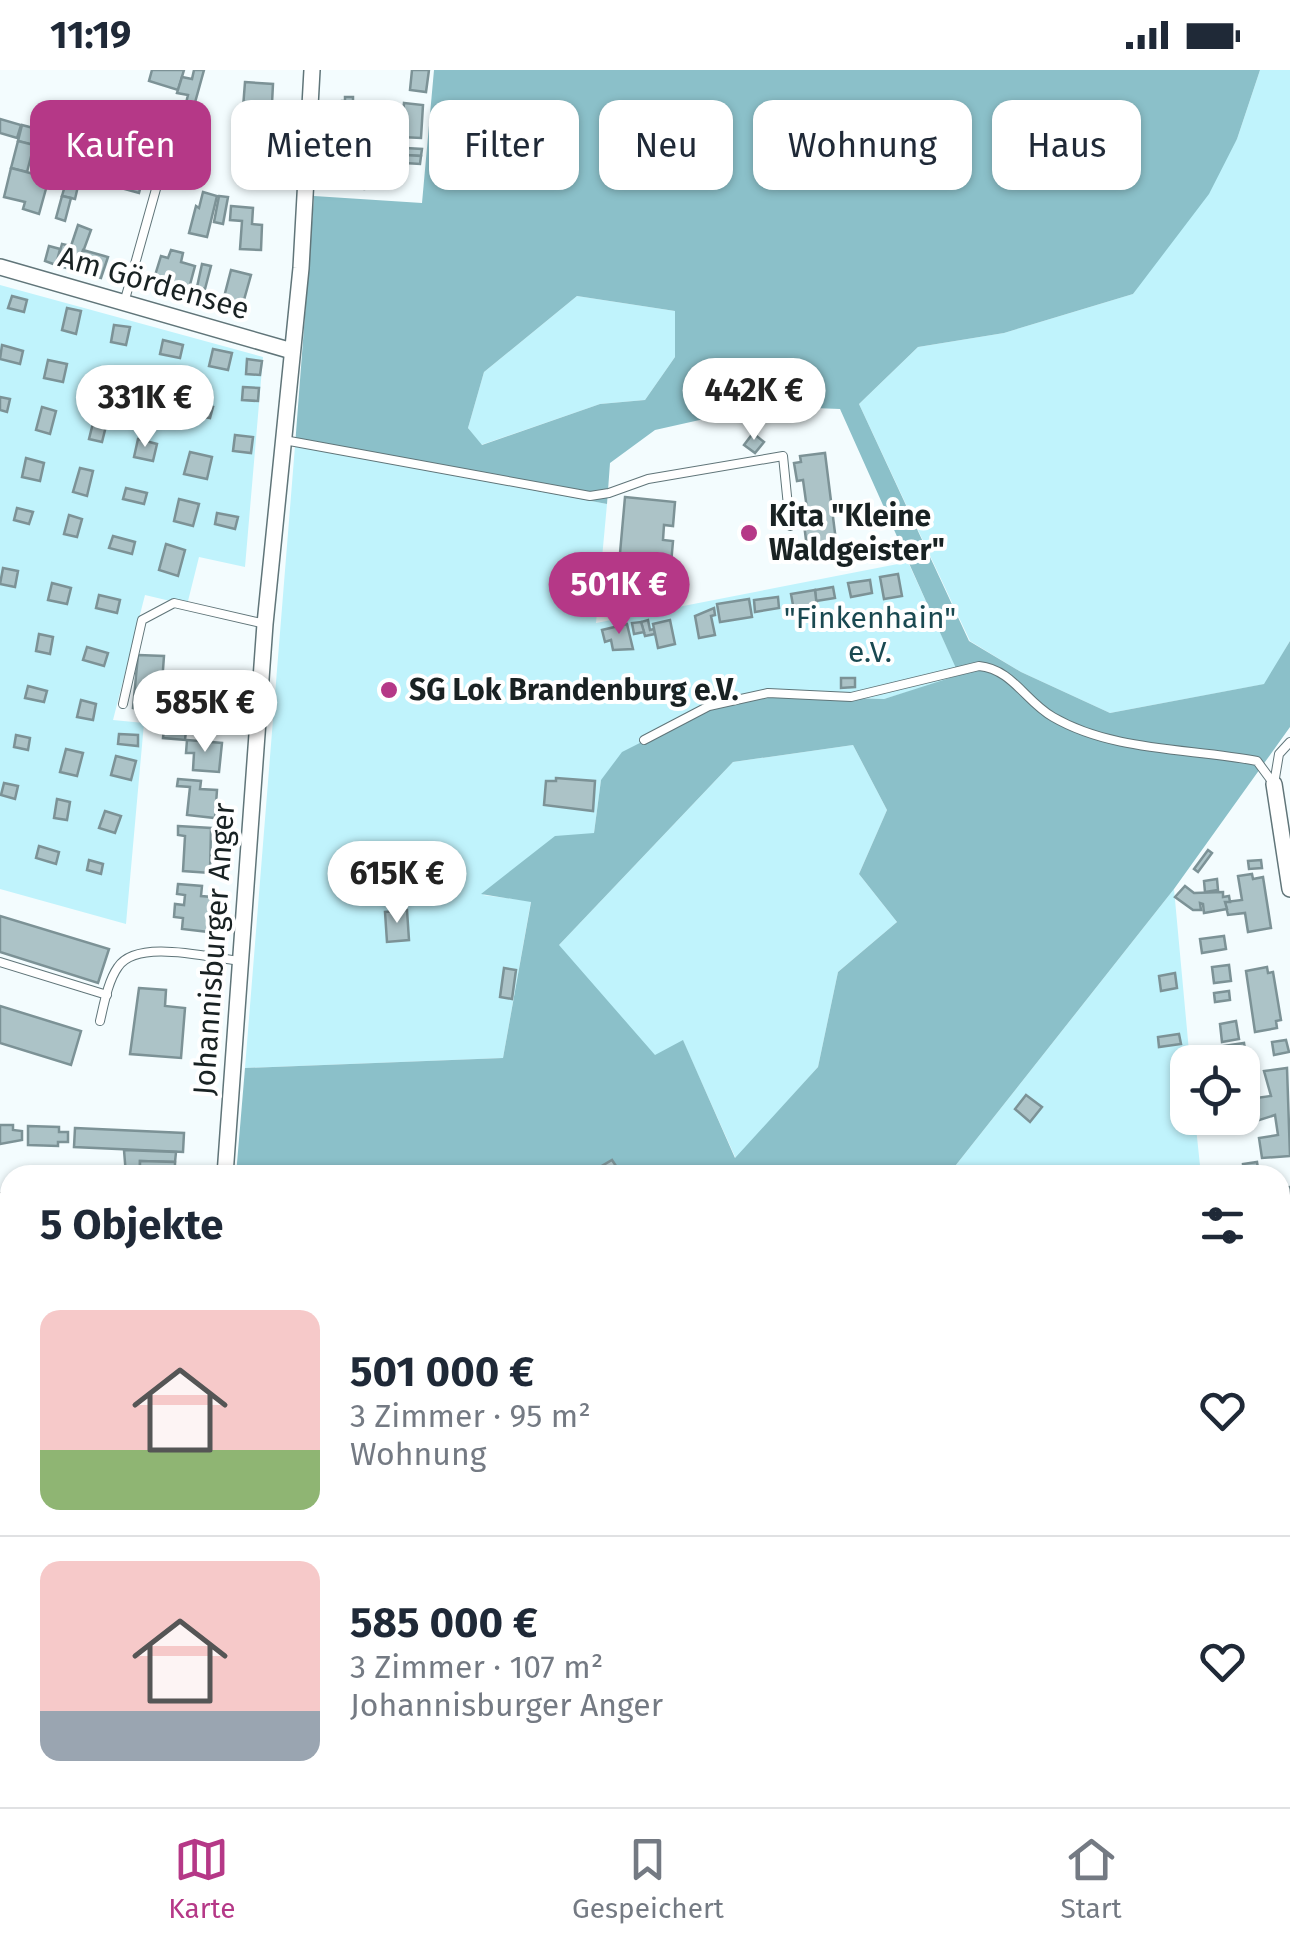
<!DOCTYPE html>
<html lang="de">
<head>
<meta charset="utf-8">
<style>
  :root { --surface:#fff; --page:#f6f6f7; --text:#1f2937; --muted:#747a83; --line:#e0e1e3; --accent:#b53887 }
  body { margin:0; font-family:"Fira Sans",sans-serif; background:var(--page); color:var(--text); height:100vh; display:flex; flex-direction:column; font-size:38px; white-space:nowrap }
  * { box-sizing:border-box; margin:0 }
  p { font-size:32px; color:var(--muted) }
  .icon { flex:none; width:55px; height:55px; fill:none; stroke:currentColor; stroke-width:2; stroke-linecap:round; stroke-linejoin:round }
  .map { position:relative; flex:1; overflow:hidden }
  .details { position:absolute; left:0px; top:1095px; width:1290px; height:642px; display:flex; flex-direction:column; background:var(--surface); border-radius:30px 30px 0 0; box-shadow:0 2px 8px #0004 }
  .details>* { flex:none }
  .banner { position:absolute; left:30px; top:30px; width:1230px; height:90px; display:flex; gap:20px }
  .controls { position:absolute; left:1170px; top:975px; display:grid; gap:20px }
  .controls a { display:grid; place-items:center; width:90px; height:90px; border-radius:20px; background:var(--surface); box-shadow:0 2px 8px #0004; font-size:50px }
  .price { position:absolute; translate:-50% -85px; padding:0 22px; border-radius:35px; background:#fff; color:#222; font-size:32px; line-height:65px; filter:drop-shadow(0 2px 5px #0008) }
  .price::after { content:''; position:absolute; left:50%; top:60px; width:30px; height:22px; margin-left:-15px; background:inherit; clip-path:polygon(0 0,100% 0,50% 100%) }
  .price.on { background:var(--accent); color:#fff }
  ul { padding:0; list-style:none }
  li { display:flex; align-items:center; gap:30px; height:250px; padding:0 40px }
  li+li { border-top:2px solid var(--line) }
  li span { display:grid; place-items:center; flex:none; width:280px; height:200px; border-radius:20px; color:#555 }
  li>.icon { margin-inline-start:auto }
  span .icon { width:120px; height:120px; fill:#fffc; stroke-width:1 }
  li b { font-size:42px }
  h2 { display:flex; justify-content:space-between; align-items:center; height:120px; padding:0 40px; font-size:42px }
  .pill { padding:0 35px; border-radius:20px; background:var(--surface); box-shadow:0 2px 8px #0004; font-size:35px; line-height:90px }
  .pill.on { background:var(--accent); color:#fff }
  .status { display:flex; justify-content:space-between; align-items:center; height:70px; padding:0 50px; background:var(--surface); direction:ltr }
  .status svg { height:28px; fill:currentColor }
  .menu { display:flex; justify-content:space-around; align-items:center; height:140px; border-top:2px solid var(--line); background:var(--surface); font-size:28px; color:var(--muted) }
  .menu a { display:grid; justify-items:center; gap:5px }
  .menu .on { color:var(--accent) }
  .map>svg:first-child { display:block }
  .green { fill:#c0f3fc }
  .forest { fill:#8bc0c9; fill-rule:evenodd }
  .building { fill:#acc3c7; stroke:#7c9296; stroke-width:2.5 }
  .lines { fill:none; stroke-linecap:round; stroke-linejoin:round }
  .lane-casing { stroke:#607579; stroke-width:10 }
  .street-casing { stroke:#607579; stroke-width:18 }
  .secondary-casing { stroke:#607579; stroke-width:22 }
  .lane { stroke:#fff; stroke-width:8 }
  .street { stroke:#fff; stroke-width:15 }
  .secondary { stroke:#fff; stroke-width:20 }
  .tram { stroke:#838c8e; stroke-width:2.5 }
  .poi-dot { fill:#b53887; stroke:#fff; stroke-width:4 }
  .labels { text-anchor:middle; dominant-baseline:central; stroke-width:8; stroke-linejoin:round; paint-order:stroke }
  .street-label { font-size:30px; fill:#192223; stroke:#fff }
  .poi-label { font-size:30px; font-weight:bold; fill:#192223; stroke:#fff; text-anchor:start }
  .park-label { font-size:30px; fill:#1a4951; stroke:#fff }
</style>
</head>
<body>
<div class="status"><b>11:19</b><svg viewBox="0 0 49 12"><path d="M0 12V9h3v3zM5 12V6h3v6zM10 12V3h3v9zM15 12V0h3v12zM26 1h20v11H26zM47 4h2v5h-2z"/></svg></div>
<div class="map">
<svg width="1290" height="1737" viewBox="0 0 1290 1737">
  <rect width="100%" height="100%" fill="#f3fcfe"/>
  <!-- green -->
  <g class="green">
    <path d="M1260,0H1290V571L1265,614L1110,643L1021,602L970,571L859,334L918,277L1004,263L1133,224L1237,69Z"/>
    <path d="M0,215L263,287L245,497L199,487L187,535L145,525L113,650L144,653L126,854L0,819Z"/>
    <path d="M577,226L675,241V287L645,330L600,334L481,375L468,358L484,302Z"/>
    <path d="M295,376L607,434L596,553L908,492L960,606L884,629L780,626L601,710L594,763L483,825L531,831L503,988L245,998Z"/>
    <path d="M853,675L887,740L859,804L897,852L838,902L818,997L736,1089L683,971L655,986L558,876L733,692Z"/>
    <path d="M1174,819L1190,992H1188V1048H1195L1201,1105H948Z"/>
    <path d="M10,1299V1505L0,1512V1312Z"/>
  </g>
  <!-- forest -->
  <g class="forest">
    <path d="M434,0H1260L1237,69L1209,124L1133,224L1004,263L918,277L859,334L969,571L1021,602L1110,643L1264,614L1290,571V657L1174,819L948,1105H236L245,998L503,988L531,832L481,824L555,766L594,763L601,710L622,682L707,639L780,626L884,629L959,605L840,339L762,336L655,360L610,393L607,434L295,376L314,126L422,133ZM577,226L675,241V287L645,330L600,334L482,375L468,358L484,302ZM853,675L887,740L859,804L897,852L838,902L818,997L735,1088L683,970L655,985L559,875L733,692Z"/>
    <path d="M10,1505V1728H244L232,1737H0V1512Z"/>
  </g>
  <!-- building -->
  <g class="building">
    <path d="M152,0H184L178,20L149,11Z"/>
    <path d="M194,0H204L191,47L183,45L188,25L177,23L182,7L192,9Z"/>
    <path d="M412,0H429L426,22L410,20Z"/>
    <path d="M245,12L273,14L271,53L242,51Z"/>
    <path d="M345,27H353V32L378,35L377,53L341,52L342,31H345Z"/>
    <path d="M128,32L145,37L142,51L124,47Z"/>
    <path d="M404,33L423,35L421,68L401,67Z"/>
    <path d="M0,49L21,55L17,68L0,63Z"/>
    <path d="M22,55L37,59L33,75L18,71Z"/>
    <path d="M235,58L264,59V68L235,66Z"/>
    <path d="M341,61H357L356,69L340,68Z"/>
    <path d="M18,71L34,75L27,102L11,98Z"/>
    <path d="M248,73L269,75L266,113L245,111Z"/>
    <path d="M406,78L422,79L421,86L405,85Z"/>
    <path d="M405,85L421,86L420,94L405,93Z"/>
    <path d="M331,89L366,92L364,119L329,116Z"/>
    <path d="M119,94L145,101L139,123L114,116Z"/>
    <path d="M11,98L49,108L39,144L23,139L25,132L4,127Z"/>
    <path d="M66,112L78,116L75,129L62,126Z"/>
    <path d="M203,122L217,126L207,167L189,163L196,136L199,138Z"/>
    <path d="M62,126L71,128L65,151L56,148Z"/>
    <path d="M219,126L228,127L223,154L214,152Z"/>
    <path d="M231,136L253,138L252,154L262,155L261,180L240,179L242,151L230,150Z"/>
    <path d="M78,155L91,160L76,201L56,195L62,174L71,176Z"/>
    <path d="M49,176L60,179L56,195L45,191Z"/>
    <path d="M83,180L108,187L101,208L76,201Z"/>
    <path d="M171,180L183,183L181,192L195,196L188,222L153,212L161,186L168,188Z"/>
    <path d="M202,194L211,196L205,219L197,217Z"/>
    <path d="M231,200L251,205L242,237L223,231Z"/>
    <path d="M12,226L27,230L24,242L8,238Z"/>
    <path d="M67,238L81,241L76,264L62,260Z"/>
    <path d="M114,255L130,257L126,275L111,272Z"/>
    <path d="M163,270L183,275L180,288L160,284Z"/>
    <path d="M2,275L23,281L20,294L0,289Z"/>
    <path d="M213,279L232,283L228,300L209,296Z"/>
    <path d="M247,289L262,291L260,305L246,304Z"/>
    <path d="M48,290L67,294L63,312L44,308Z"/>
    <path d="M102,306L116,308L113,325L99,323Z"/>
    <path d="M243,317L259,318L258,331L242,330Z"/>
    <path d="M150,319L170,323L167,340L146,336Z"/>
    <path d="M0,327L10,329L7,342L0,340Z"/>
    <path d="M201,334L213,337L210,348L198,346Z"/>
    <path d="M42,337L56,341L50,364L36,360Z"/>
    <path d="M94,349L107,352L102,372L89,369Z"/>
    <path d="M753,363L764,372L755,383L744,375Z"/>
    <path d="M235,365L253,367L251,383L233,381Z"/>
    <path d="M138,369L157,374L153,391L134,387Z"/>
    <path d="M190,382L212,387L207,409L184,404Z"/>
    <path d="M825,383L836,471L811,474V470H806L804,454L809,453L803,410L797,411L794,393L801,392L800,386Z"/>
    <path d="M26,388L44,393L40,411L22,407Z"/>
    <path d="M80,398L93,401L87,426L73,422Z"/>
    <path d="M126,418L147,423L144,434L123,429Z"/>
    <path d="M625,427L675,432L673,456L664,455L663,470L673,471L671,494L661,493L660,507L670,508L668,533L616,528Z"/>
    <path d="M179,429L199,434L193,456L174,451Z"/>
    <path d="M17,438L33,442L29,454L14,450Z"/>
    <path d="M217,443L238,447L235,459L215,454Z"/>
    <path d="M69,445L82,449L77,467L64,464Z"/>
    <path d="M113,466L135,472L132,484L109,478Z"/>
    <path d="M166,474L185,480L178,506L159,500Z"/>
    <path d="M3,498L18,501L15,517L0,514Z"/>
    <path d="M898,504L902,526L884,529L880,507Z"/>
    <path d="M870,510L872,523L851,527L848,513Z"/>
    <path d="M52,513L71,518L67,534L48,530Z"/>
    <path d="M833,517L835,528L816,531L815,520Z"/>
    <path d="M815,520L817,537L794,541L791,524Z"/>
    <path d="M99,525L120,530L117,543L96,538Z"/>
    <path d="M778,527L779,538L755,542L754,530Z"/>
    <path d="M749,529L752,547L720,552L717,534Z"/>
    <path d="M816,537L817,543L797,546L796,541Z"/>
    <path d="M714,538L715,545L711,546L715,565L699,568L695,546Z"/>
    <path d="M648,550L650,560L654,559L655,564L645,566L641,552Z"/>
    <path d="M670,550L675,574L658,578L653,554Z"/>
    <path d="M641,552L644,562L634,564L632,553Z"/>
    <path d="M627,554L633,579L613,580L611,570L605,572L602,560Z"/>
    <path d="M39,564L53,567L50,584L36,581Z"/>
    <path d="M87,577L108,583L104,596L83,590Z"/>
    <path d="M138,585L164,586L162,613L202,616L200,644L146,639V645L137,644L138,639L133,638Z"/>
    <path d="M841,608H855V617L841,618Z"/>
    <path d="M28,616L47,621L44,632L25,628Z"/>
    <path d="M81,630L96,634L93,650L77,647Z"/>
    <path d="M164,659L186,661L185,670L163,668Z"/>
    <path d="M119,664L138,665V676L118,674Z"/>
    <path d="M16,665L30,668L28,680L14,677Z"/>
    <path d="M187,670L222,673L219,702L193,700L194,683H186Z"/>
    <path d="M66,679L83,683L77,706L60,702Z"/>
    <path d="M116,686L136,691L131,710L111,705Z"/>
    <path d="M556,708L595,711L593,741L544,735L546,711H556Z"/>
    <path d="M178,709L201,711L200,719L217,720L215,748L187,745L190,717L177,716Z"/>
    <path d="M4,713L18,716L15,729L1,725Z"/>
    <path d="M57,729L70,732L67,750L54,748Z"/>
    <path d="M105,741L121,746L115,763L99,758Z"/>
    <path d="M178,756L211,758L210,803L183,801L185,766L178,765Z"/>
    <path d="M39,776L59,782L56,794L36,788Z"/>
    <path d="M1208,780L1212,783L1198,802L1194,799Z"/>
    <path d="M89,790L103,794L101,804L87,800Z"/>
    <path d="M1261,790L1262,798L1249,799L1248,791Z"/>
    <path d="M1252,804L1253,809L1263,807L1271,858L1248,862L1245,843L1228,845L1225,832L1242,830L1238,806Z"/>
    <path d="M1217,809L1218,820L1205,822L1204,811Z"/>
    <path d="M178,814L202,816L201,826L212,827L209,862L182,859L183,848L174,847L175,834L184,835L185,825L177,824Z"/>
    <path d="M1185,816L1194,823L1223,822V827L1229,826L1230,832H1225L1227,839L1204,843L1203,834L1200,833L1201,840H1193L1175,827Z"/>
    <path d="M407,840L409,870L387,872L385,842Z"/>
    <path d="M0,846L109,879L98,913L0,882Z"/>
    <path d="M1224,866L1226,879L1202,883L1200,869Z"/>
    <path d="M1229,895L1231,911L1214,913L1212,897Z"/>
    <path d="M1267,897L1268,903L1273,902L1281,950L1276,951L1277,958L1255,962L1246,901Z"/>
    <path d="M504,898L516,900L512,929L500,927Z"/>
    <path d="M1175,903L1177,918L1161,921L1159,906Z"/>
    <path d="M139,918L166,920L165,936L185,938L181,988L130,984Z"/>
    <path d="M1229,921L1230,930L1215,932L1214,923Z"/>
    <path d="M0,936L81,961L71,995L0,973Z"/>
    <path d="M1236,951L1239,969L1222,972L1220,954Z"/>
    <path d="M1179,964L1181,974L1159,977L1158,967Z"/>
    <path d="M1286,970L1289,982L1274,985L1272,972Z"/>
    <path d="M1244,973L1245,980L1219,984L1217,977Z"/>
    <path d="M1245,980L1251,1018L1242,1019V992H1220L1219,984Z"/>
    <path d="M1287,998L1290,1086L1262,1088L1259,1068L1278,1065L1275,1045L1247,1054L1242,1030L1271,1026L1264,1001Z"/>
    <path d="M1026,1025L1042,1037L1030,1052L1015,1039Z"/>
    <path d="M0,1055H13V1060L22,1061V1070L0,1074Z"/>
    <path d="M28,1056L59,1057V1062H68V1072H58V1076L28,1075Z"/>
    <path d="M75,1058L184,1063L183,1082L74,1077Z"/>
    <path d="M124,1080L176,1082L175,1092L140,1091V1105H126Z"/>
    <path d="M612,1090L622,1105H598L595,1100Z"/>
    <path d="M140,1091L175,1092V1105H140Z"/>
    <path d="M1257,1092L1259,1105H1244L1243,1094Z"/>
    <path d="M1290,1117V1144H1283L1280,1118Z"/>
    <path d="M0,1142L10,1144V1174L5,1185L0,1184Z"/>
    <path d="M1280,1201L1283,1206L1290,1205V1230L1280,1232Z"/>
    <path d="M1281,1295L1287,1324L1280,1325V1296Z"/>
    <path d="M1290,1371V1386L1280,1387V1373Z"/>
    <path d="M1290,1495V1524L1280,1526V1497Z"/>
    <path d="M1280,1583L1290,1586L1285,1614L1280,1613Z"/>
    <path d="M1288,1655H1290V1683L1282,1681Z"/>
    <path d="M333,1728H351L358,1737H327L325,1735Z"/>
    <path d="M351,1728H377L365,1737H358Z"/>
    <path d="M490,1728H535L543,1729L541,1737H506L488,1733Z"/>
    <path d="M616,1728H640L647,1731L646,1737H614Z"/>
    <path d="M754,1728H779L777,1737H752Z"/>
    <path d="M804,1728H853L851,1737H802Z"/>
    <path d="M880,1730L892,1732L912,1737H879Z"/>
  </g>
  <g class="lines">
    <!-- lane casing -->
    <g class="lane-casing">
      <g id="lane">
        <path d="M124,233L172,62"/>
        <path d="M284,370L590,426L609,423L648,409L783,386L790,456"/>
        <path d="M123,634L142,550L174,533L265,554"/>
        <path d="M644,670L709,636L768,623L851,627L979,596C1012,599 1026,632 1053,647C1113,682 1191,678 1257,691L1274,714"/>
        <path d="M1274,714L1279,684L1290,672"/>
        <path d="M0,892L107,925"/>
        <path d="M100,951C104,934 108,911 118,897C137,868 210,888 241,891"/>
        <path d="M0,1127L10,1133"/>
      </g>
    </g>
    <!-- street casing -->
    <g class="street-casing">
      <g id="street">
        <path d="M0,197L292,281"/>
        <path d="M1274,714L1290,819"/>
        <path d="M225,1105L265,554L301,198L312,0"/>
        <path d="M1280,1263L1290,1261"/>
        <path d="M0,1267H10"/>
        <path d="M988,1728L1028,1737"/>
        <path d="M666,1737L668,1728"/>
      </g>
    </g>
    <!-- secondary casing -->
    <g class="secondary-casing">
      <g id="secondary">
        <path d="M1273,1728L1290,1731"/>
        <path d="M247,1737L259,1728"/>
      </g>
    </g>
    <!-- lane -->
    <use href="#lane" class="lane"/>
    <!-- street -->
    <use href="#street" class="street"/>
    <!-- secondary -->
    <use href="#secondary" class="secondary"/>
    <!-- tram -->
    <g class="tram">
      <path d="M0,1568H10"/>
      <path d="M1065,1728L1107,1737"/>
      <path d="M1108,1728L1149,1737"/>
    </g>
  </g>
  <!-- markers -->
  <g class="poi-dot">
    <circle cx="749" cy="463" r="10"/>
    <circle cx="389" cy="620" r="10"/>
  </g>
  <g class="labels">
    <!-- street labels -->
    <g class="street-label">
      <text transform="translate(154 213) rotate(16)">Am Gördensee</text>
      <text transform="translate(214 879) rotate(-86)">Johannisburger Anger</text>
    </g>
    <!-- poi labels -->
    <g class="poi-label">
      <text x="769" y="446">Kita "Kleine<tspan x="769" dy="34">Waldgeister"</tspan></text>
      <text x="409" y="620">SG Lok Brandenburg e.V.</text>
    </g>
    <!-- park labels -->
    <g class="park-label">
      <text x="870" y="548">"Finkenhain"<tspan x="870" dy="34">e.V.</tspan></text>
    </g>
  </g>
</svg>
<div class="controls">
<a><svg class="icon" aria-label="locate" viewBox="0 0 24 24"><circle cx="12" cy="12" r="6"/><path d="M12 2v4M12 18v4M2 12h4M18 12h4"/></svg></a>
</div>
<b class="price" style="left:754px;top:373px">442K €</b>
<b class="price" style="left:145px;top:380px">331K €</b>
<b class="price on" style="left:619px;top:567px">501K €</b>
<b class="price" style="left:205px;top:685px">585K €</b>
<b class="price" style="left:397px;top:856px">615K €</b>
<div class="banner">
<a class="pill on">Kaufen</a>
<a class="pill">Mieten</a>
<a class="pill">Filter</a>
<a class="pill">Neu</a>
<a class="pill">Wohnung</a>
<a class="pill">Haus</a>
</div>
<section class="details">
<h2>5 Objekte<svg class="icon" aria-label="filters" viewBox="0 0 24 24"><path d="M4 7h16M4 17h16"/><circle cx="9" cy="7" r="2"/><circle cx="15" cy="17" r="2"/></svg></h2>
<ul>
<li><span style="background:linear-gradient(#f6c9c9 70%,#8fb573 0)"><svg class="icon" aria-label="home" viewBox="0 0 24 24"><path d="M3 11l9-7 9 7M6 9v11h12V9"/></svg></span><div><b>501 000 €</b><p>3 Zimmer · 95 m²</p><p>Wohnung</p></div><svg class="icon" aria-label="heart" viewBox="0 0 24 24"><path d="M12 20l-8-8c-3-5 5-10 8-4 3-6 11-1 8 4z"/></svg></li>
<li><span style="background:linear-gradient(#f6c9c9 75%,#9aa5b1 0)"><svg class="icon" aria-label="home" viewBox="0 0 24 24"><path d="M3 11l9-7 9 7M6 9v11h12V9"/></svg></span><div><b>585 000 €</b><p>3 Zimmer · 107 m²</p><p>Johannisburger Anger</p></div><svg class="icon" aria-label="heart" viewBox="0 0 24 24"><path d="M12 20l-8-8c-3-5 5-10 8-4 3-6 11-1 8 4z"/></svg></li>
</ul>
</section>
</div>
<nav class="menu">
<a class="on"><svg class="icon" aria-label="map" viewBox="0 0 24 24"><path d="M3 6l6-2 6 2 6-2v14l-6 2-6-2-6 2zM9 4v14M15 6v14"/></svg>Karte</a>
<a><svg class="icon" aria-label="saved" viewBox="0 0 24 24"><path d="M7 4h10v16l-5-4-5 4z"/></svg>Gespeichert</a>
<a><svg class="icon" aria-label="home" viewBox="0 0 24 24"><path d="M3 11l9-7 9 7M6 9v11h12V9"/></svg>Start</a>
</nav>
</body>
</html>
